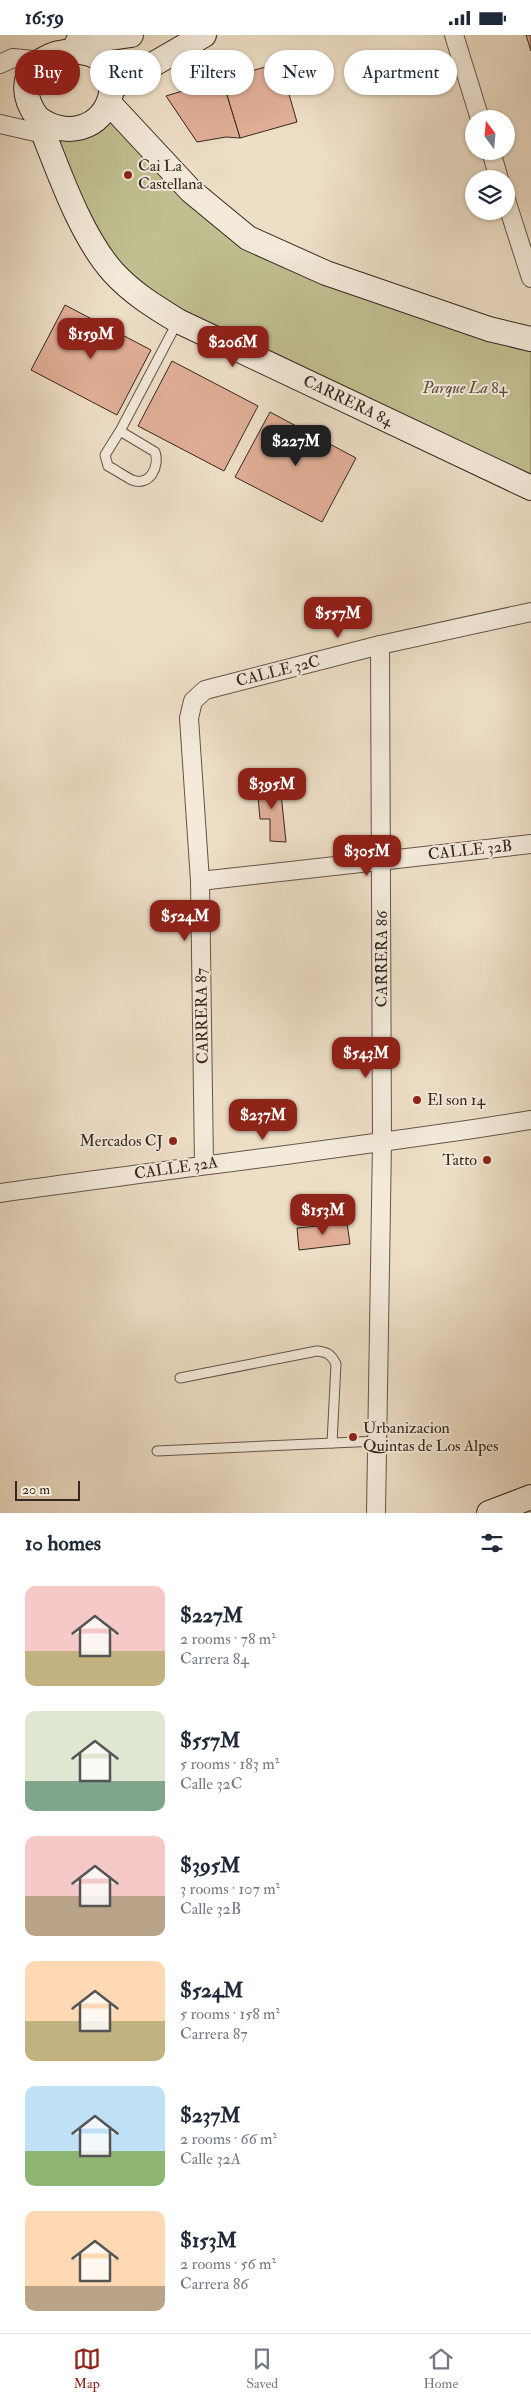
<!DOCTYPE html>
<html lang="en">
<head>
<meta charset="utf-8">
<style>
  :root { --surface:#fff; --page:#f2f2f3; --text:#1f2937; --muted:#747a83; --line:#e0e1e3; --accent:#8f2418 }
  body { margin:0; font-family:"IM FELL Double Pica",serif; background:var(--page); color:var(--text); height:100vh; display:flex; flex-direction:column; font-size:19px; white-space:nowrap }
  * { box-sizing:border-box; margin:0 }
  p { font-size:16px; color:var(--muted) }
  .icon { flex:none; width:28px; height:28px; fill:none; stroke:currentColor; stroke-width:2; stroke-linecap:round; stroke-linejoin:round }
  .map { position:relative; height:1478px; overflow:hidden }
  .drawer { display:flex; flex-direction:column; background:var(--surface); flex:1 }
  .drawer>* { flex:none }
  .banner { position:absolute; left:15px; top:15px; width:501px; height:45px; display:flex; gap:10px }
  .needle { width:32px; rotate:344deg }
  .controls { position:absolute; left:465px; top:75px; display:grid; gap:10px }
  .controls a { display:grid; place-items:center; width:50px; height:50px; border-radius:50%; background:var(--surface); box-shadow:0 1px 4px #0004; font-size:25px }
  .scale { position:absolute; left:15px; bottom:12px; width:65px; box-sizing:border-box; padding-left:5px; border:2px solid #362720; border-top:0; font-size:14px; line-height:18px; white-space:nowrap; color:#362720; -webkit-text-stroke:4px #f3eada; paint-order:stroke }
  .price { position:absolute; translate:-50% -42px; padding:0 11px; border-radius:10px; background:var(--accent); color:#fff; font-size:16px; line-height:32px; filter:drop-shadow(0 1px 2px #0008) }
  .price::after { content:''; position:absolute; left:50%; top:30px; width:15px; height:11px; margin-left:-8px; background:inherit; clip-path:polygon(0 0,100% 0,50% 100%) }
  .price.selected { background:#222; color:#fff }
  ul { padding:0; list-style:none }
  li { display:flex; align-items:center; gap:15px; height:125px; padding:0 25px }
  li span { display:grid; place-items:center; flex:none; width:140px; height:100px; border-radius:10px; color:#555 }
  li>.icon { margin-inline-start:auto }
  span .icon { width:60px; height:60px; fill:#fffc; stroke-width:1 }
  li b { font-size:21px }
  h2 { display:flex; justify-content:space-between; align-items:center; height:60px; padding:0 25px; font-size:21px }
  .tag { padding:0 18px; border-radius:22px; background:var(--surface); box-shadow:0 1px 4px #0004; font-size:18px; line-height:45px }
  .tag.selected { background:var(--accent); color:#fff }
  .status { display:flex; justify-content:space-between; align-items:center; height:35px; padding:0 25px; background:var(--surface); direction:ltr }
  .status svg { height:14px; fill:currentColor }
  .tab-bar { display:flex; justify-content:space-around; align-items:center; height:70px; border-top:1px solid var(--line); background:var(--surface); font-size:14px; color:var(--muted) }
  .tab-bar a { display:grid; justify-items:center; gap:2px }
  .tab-bar .selected { color:var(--accent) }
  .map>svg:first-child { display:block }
  .green { fill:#c0bf90; stroke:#7b7358 }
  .building { fill:#e1ae97; stroke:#362720 }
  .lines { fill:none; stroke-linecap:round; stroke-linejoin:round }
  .lane-casing { stroke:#64554a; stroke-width:11 }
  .street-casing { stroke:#64554a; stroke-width:20 }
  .secondary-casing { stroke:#362720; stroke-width:26 }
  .lane { stroke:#f3eada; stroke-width:9 }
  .street { stroke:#f3eada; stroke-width:18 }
  .secondary { stroke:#f3eada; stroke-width:24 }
  .poi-dot { fill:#8f2418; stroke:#f3eada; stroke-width:2 }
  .labels { text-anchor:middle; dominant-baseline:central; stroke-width:4; stroke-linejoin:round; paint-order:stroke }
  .poi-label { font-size:16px; fill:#362720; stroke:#f3eada; text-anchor:start }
  .park-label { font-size:16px; font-style:italic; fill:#584d3c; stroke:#f3eada }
  .street-label { font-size:16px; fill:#362720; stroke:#f3eada }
</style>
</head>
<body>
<div class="status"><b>16:59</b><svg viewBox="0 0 49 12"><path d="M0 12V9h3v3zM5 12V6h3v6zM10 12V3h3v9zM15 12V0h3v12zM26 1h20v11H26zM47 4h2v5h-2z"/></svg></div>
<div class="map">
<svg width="531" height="1478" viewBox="0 0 531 1478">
  <rect width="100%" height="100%" fill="#eddec6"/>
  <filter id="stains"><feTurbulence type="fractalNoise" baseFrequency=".004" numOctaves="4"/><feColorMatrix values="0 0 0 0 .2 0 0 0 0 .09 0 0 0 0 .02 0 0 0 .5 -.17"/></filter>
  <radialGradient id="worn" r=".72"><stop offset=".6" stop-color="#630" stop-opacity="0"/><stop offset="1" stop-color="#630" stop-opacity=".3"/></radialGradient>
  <!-- green -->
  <path class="green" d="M109,68L248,203L531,303V453L121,245L82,188L54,93Z"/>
  <!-- building -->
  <g class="building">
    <path d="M526,0H531V16Z"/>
    <path d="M280,28L297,87L240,103L222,44Z"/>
    <path d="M222,44L240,103L226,102L197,107L166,61Z"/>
    <path d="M65,270L151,315L117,380L31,335Z"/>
    <path d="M172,326L258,371L224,436L138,391Z"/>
    <path d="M270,377L356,423L322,487L235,442Z"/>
    <path d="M280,749L286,807L270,806V784H260L257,751Z"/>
    <path d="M347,1188L350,1209L299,1215L297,1193Z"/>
  </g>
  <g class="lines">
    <!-- lane casing -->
    <g class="lane-casing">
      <g id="lane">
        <path d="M120,396L155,417C160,431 150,452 132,445C124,441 116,435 108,431L105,420L120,396L178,286"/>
        <path d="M180,1343L317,1316C327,1317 331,1319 336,1329L332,1408"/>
        <path d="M157,1416L378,1406"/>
      </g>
    </g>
    <!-- street casing -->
    <g class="street-casing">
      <g id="street">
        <path d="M454,0L480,84"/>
        <path d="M0,29L13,23L33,25"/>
        <path d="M0,89L44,99"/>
        <path d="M491,116L499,144"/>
        <path d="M506,165L531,243"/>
        <path d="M200,846L531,809"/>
        <path d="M204,1129L200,846L189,683L193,666L205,655L380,610L531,577"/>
        <path d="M0,1158C177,1133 354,1113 531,1085"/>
        <path d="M376,1478L382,1108L380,610"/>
      </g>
    </g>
    <!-- secondary casing -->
    <g class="secondary-casing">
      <g id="secondary">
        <path d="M77,8L131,0"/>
        <path d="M112,53L204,0"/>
        <path d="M109,68L191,156L248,203L326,238L489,294L531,304"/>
        <path d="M37,82C64,104 103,95 111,59C113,48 111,35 104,26C67,0 0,30 37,82C57,131 79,199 113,237C132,258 155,272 178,286L531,453"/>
        <path d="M489,1478L531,1462"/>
      </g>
    </g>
    <!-- lane -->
    <use href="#lane" class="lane"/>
    <!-- street -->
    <use href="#street" class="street"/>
    <!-- secondary -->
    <use href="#secondary" class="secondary"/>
  </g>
  <!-- markers -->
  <g class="poi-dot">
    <circle cx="128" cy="140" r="5"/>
    <circle cx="417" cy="1065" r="5"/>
    <circle cx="173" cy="1106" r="5"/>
    <circle cx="487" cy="1125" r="5"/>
    <circle cx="353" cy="1402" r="5"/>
  </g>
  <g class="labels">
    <!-- poi labels -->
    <g class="poi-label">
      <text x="138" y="131">Cai La<tspan x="138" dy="18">Castellana</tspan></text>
      <text x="427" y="1065">El son 14</text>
      <text x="163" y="1106" text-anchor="end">Mercados CJ</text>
      <text x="477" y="1125" text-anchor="end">Tatto</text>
      <text x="363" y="1393">Urbanizacion<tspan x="363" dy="18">Quintas de Los Alpes</tspan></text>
    </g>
    <!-- park labels -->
    <g class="park-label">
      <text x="465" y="353">Parque La 84</text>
    </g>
    <!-- street labels -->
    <g class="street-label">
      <text transform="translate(348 366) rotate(26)">CARRERA 84</text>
      <text transform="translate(278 636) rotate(-14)">CALLE 32C</text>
      <text transform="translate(470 815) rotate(-6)">CALLE 32B</text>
      <text transform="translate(382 924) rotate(-90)">CARRERA 86</text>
      <text transform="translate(202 981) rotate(-91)">CARRERA 87</text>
      <text transform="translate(176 1133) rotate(-8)">CALLE 32A</text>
    </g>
  </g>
  <rect width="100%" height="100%" filter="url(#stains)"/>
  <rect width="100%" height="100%" fill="url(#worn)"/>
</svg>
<div class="controls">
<a><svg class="needle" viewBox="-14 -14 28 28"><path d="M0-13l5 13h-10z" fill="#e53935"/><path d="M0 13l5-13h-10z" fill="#747a83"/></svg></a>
<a><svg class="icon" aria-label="layers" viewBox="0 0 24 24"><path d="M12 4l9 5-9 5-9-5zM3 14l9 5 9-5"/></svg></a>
</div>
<div class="scale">20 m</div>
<b class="price" style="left:91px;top:325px">$159M</b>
<b class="price" style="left:233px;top:333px">$206M</b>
<b class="price selected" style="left:296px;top:432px">$227M</b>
<b class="price" style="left:338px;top:604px">$557M</b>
<b class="price" style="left:272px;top:775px">$395M</b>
<b class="price" style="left:367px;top:842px">$305M</b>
<b class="price" style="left:185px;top:907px">$524M</b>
<b class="price" style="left:366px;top:1044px">$543M</b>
<b class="price" style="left:263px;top:1106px">$237M</b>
<b class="price" style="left:323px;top:1201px">$153M</b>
<div class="banner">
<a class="tag selected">Buy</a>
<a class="tag">Rent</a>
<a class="tag">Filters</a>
<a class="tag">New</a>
<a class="tag">Apartment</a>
</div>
</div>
<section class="drawer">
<h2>10 homes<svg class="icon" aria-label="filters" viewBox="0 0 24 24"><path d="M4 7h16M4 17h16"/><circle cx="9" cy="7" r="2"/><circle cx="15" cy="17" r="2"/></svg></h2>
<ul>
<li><span style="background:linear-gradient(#f6c9c9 65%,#c2b280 0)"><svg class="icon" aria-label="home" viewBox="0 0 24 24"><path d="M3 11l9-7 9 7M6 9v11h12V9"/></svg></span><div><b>$227M</b><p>2 rooms · 78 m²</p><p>Carrera 84</p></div></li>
<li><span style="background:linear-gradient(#dfe7d0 70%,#7fa58c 0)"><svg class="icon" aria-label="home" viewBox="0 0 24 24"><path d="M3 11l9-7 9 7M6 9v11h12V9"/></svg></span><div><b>$557M</b><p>5 rooms · 183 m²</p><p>Calle 32C</p></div></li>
<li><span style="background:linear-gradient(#f6c9c9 60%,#b9a48a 0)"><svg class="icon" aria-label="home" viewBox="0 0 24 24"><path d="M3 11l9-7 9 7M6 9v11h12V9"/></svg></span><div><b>$395M</b><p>3 rooms · 107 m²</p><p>Calle 32B</p></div></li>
<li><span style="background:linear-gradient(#ffd9b3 60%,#c2b280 0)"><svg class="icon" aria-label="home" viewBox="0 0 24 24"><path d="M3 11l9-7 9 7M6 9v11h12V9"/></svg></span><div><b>$524M</b><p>5 rooms · 158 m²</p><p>Carrera 87</p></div></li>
<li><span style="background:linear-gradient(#bfe0f5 65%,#8fb573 0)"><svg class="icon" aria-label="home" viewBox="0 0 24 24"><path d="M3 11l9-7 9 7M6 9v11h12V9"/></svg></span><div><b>$237M</b><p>2 rooms · 66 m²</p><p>Calle 32A</p></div></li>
<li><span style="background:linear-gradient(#ffd9b3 75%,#b9a48a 0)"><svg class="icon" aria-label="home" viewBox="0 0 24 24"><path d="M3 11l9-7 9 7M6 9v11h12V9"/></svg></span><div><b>$153M</b><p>2 rooms · 56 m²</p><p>Carrera 86</p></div></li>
</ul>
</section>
<nav class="tab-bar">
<a class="selected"><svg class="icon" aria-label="map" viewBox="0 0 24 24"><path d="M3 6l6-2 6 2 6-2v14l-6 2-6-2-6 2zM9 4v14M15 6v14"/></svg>Map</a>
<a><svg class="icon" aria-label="saved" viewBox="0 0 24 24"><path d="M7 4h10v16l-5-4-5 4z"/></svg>Saved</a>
<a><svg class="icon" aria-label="home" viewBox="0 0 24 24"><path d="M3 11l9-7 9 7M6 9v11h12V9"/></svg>Home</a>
</nav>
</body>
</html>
